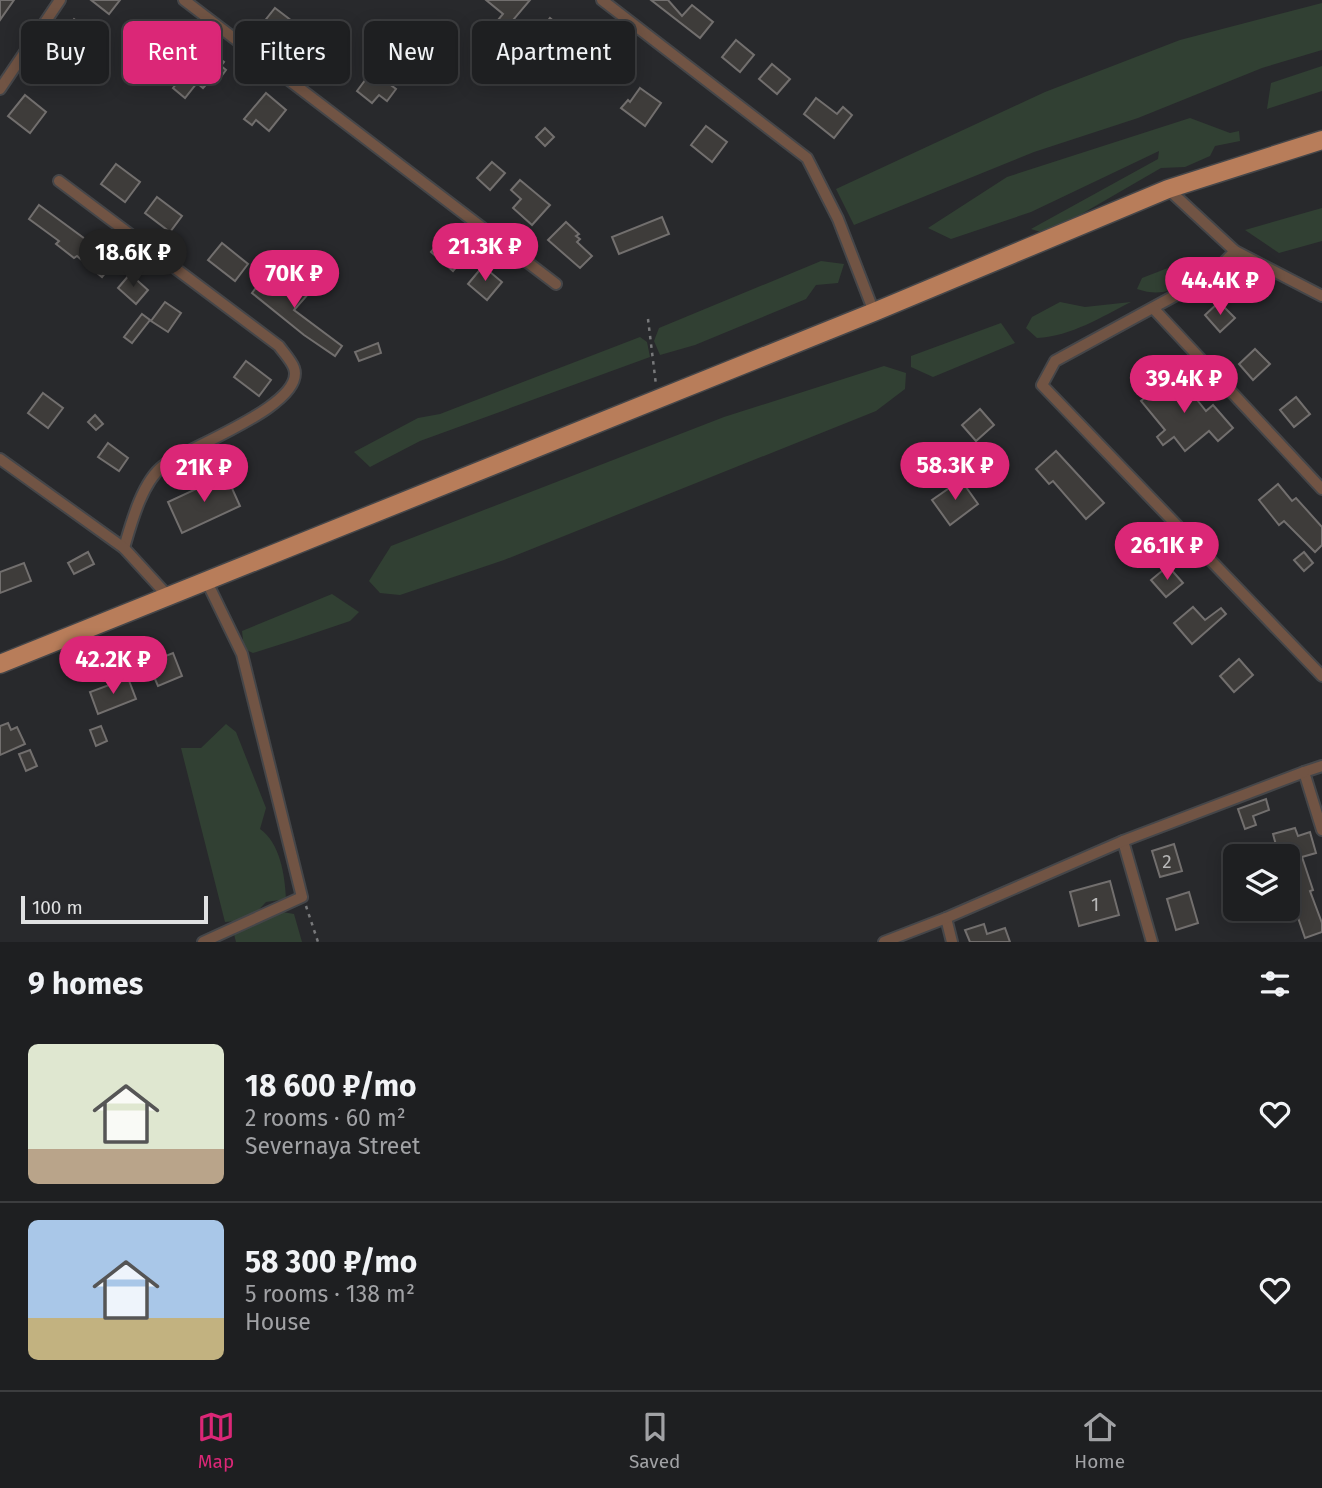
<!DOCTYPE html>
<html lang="en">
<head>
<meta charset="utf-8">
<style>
  :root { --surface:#1e1f21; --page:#26272a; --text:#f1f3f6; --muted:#a1a2a5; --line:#3c3d3f; --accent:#db2777 }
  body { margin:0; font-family:"Fira Sans",sans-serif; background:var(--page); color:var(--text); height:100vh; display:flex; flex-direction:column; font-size:26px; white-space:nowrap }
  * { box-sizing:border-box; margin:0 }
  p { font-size:23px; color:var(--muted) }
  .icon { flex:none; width:38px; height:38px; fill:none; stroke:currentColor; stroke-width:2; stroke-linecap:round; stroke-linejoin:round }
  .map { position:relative; height:942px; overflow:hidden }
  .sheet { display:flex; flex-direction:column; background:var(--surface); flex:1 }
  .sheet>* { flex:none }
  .hud { position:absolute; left:21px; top:21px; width:700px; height:63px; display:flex; gap:14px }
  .buttons { position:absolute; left:1223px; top:844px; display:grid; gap:14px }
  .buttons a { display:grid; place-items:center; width:77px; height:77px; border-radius:10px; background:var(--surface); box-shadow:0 4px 18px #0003,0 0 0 2px var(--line); font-size:35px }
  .scale { position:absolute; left:21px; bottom:18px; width:187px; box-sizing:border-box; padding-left:7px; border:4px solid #e0e1e2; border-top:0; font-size:19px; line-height:24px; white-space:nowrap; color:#e0e1e2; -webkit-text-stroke:5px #28292c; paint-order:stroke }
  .price { position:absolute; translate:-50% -60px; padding:0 16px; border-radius:24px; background:var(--accent); color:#fff; font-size:23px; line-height:46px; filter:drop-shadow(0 2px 4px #0008) }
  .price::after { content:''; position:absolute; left:50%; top:42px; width:21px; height:16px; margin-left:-10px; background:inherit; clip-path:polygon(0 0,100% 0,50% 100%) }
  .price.active { background:#222; color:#fff }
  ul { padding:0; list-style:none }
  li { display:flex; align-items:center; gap:21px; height:175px; padding:0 28px }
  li+li { border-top:2px solid var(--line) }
  li span { display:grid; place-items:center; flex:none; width:196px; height:140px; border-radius:10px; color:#555 }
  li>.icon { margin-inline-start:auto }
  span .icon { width:84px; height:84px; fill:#fffc; stroke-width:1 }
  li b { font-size:30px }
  h2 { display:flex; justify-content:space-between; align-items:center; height:84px; padding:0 28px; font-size:30px }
  .tag { padding:0 24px; border-radius:10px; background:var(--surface); box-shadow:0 4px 18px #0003,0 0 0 2px var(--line); font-size:24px; line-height:63px }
  .tag.active { background:var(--accent); color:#fff }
  .dock { display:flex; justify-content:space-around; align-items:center; height:98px; border-top:2px solid var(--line); background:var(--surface); font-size:19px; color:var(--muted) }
  .dock a { display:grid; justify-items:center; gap:4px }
  .dock .active { color:var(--accent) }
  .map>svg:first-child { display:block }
  .green { fill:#314033 }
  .building { fill:#3e3c3a; stroke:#726f6e; stroke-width:2 }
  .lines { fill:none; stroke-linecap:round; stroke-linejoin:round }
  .minor-casing { stroke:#454649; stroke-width:14 }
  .primary-casing { stroke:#454649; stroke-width:21 }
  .path { stroke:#78797b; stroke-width:2.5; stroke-dasharray:3.5 5; stroke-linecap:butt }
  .minor { stroke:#715444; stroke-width:10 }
  .primary { stroke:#b87d5a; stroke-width:18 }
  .labels { text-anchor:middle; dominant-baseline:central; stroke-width:6; stroke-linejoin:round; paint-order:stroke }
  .number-label { font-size:19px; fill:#b8b8b8 }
</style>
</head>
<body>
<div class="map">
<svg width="1322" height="942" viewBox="0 0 1322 942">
  <rect width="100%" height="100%" fill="#28292c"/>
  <!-- green -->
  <g class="green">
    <path d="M1322,3V50L1262,68L1138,118L1034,152L854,225L836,189L1045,92L1180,40Z"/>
    <path d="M1322,66V91L1267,109L1271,83Z"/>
    <path d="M1190,118L1230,133L1239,131L1240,141L1215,146L1210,156L1185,167L1161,168L1047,234L1031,229L1158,159L1159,151L1031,212L951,239L928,228L1007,177Z"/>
    <path d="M1322,208V241L1279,253L1245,230Z"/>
    <path d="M1194,258L1209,264L1207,273C1183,286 1165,299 1137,289L1142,278Z"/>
    <path d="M821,261L844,264L838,283L816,285L806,299L695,345L660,355L654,341L659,328Z"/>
    <path d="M1060,302L1085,307L1131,302C1101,317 1072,336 1037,338L1026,328L1032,317Z"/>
    <path d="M1001,323L1015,343L933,377L911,367V356Z"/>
    <path d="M640,337L647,342L650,357L420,441L370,467L354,452L418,418L440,414Z"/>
    <path d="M884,366L906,373L905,389L876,411L504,560L400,595L380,593L369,581L391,546L724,417Z"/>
    <path d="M332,594L359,612L350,621L294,640L253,653L244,649L242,631Z"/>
    <path d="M226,724L236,732L266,808L260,829C280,843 285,875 286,899L266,902L249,920L225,922L181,748H201Z"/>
    <path d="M271,910L294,914L302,942H236L233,930L258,924Z"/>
  </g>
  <!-- building -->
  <g class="building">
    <path d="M0,0H14L0,20Z"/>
    <path d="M91,0H120L109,14Z"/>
    <path d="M486,0H530L502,33L493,26L503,14Z"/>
    <path d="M651,0H668L682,16L692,5L713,22L700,38Z"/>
    <path d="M275,8L326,47L319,57L314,53L309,59L263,23Z"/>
    <path d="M550,18L568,33L552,52L535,38Z"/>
    <path d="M74,19L93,33L77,53L62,42L69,33L65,30Z"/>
    <path d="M175,25L224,62L221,66L226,70L217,82L212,78L203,88L197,83L185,98L173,88L188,69L159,45Z"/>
    <path d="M481,32L490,40L480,50L472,43Z"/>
    <path d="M736,40L754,55L740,72L722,57Z"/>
    <path d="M772,64L790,79L777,94L759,79Z"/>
    <path d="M372,71L396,89L387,101L379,95L372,103L357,91Z"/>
    <path d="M640,88L661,103L645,126L621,108L628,100L630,102Z"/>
    <path d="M266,93L286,110L269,131L256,120L252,125L244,119Z"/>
    <path d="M25,95L46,112L30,133L8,116Z"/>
    <path d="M816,98L837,114L843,107L852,115L834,138L804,114Z"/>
    <path d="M706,126L727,142L712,162L691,145Z"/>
    <path d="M545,128L554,137L545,146L536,137Z"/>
    <path d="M492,162L505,173L490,190L477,178Z"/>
    <path d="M116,164L140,182L125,202L101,184Z"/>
    <path d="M520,180L550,205L532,225L513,208L521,199L511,190Z"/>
    <path d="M157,197L182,216L170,232L145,213Z"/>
    <path d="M39,205L115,261L102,277L77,256L74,258L56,244L59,241L29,219Z"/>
    <path d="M662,217L669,234L619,254L612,237Z"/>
    <path d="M566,222L579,234L576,236L580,239L577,242L592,256L580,268L548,240Z"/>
    <path d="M442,239L464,258L453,271L431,252Z"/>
    <path d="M222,243L248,264L235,281L208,260Z"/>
    <path d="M483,266L502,282L487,300L468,284Z"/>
    <path d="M267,273L294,294L308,278L316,285L294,310L342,346L335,356L304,335L252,293Z"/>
    <path d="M130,274L148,290L136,304L118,288Z"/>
    <path d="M165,302L181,313L168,332L151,321Z"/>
    <path d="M1219,302L1235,318L1220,332L1205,315Z"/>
    <path d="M142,314L150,320L132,343L124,337Z"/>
    <path d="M378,343L381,353L359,361L355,352Z"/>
    <path d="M1255,349L1270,364L1253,380L1239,364Z"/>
    <path d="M246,361L271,380L259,396L234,377Z"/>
    <path d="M1168,379L1177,391L1190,380L1200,392L1194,396L1206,411L1213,405L1233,428L1218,441L1209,431L1185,451L1174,437L1163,445L1157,437L1165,430L1141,401Z"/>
    <path d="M43,393L63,408L48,428L28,413Z"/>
    <path d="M1296,397L1310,414L1294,427L1280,410Z"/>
    <path d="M980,409L994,425L976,441L962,425Z"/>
    <path d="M95,415L103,424L96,430L88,422Z"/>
    <path d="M108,443L128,458L119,471L98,457Z"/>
    <path d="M1056,451L1104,503L1086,519L1053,481L1049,484L1036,469Z"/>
    <path d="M226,475L240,506L182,533L168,502Z"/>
    <path d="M961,480L978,504L950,525L932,500Z"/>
    <path d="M1278,484L1292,501L1296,498L1322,527V545L1315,552L1284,521L1279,525L1259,500Z"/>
    <path d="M88,552L94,564L74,574L68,563Z"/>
    <path d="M1304,552L1313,563L1304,571L1294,560Z"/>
    <path d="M24,563L31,581L0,593V572Z"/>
    <path d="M1168,566L1183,583L1166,597L1151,580Z"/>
    <path d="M1193,607L1205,620L1221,608L1226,614L1192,644L1174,623Z"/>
    <path d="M173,653L182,676L158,686L148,663Z"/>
    <path d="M1239,659L1253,675L1234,692L1220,676Z"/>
    <path d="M128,678L136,699L98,714L90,692Z"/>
    <path d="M8,723L11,730L17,727L25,744L0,755V726Z"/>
    <path d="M101,726L107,741L96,746L90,730Z"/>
    <path d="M30,750L37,766L26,771L19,754Z"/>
    <path d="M1266,799L1269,810L1253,816L1256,825L1245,829L1238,809Z"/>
    <path d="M1295,828L1298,836L1310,832L1316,853L1302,857L1313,890L1310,891L1322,923V932L1305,938L1293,903L1288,905V856H1279L1273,834Z"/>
    <path d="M1174,844L1182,871L1160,877L1152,851Z"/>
    <path d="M1110,881L1119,915L1079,926L1070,892Z"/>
    <path d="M1189,892L1198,923L1176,930L1167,899Z"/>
    <path d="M984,924L987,934L1005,928L1010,942H970L965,930Z"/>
  </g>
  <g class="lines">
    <!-- minor casing -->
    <g class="minor-casing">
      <g id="minor">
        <path d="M184,0L556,284"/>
        <path d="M602,0L807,158L838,219L874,312"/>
        <path d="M0,89L60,0"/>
        <path d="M59,181L279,346C283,352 291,360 294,368C307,405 187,447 163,466C142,482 131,524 124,548"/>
        <path d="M1168,189L1235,251L1322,296"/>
        <path d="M1235,251L1211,276L1055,361L1042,385L1322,676"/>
        <path d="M1153,308L1322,489"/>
        <path d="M0,459L124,548L167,595"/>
        <path d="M1322,766L1304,772L1322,830"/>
        <path d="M1123,841L1152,942"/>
        <path d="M946,918L952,942"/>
        <path d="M203,942L302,897L242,654L206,580"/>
        <path d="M884,942L946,918L1123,841L1304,772"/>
      </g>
    </g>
    <!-- primary casing -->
    <g class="primary-casing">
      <path id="primary" d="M0,664L874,312L1168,189L1322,140"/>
    </g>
    <!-- path -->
    <g class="path">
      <path d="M648,319L656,385"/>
      <path d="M306,906L318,942"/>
    </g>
    <!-- minor -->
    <use href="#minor" class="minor"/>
    <!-- primary -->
    <use href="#primary" class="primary"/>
  </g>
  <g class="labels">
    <!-- number labels -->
    <g class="number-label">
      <text x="1167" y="861">2</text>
      <text x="1095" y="904">1</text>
    </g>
  </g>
</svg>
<div class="buttons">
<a><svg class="icon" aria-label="layers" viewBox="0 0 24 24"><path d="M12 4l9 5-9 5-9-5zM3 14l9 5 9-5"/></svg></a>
</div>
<div class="scale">100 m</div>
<b class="price" style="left:485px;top:283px">21.3K ₽</b>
<b class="price active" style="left:133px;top:289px">18.6K ₽</b>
<b class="price" style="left:294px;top:310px">70K ₽</b>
<b class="price" style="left:1220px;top:317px">44.4K ₽</b>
<b class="price" style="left:1184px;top:415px">39.4K ₽</b>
<b class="price" style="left:955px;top:502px">58.3K ₽</b>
<b class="price" style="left:204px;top:504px">21K ₽</b>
<b class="price" style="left:1167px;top:582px">26.1K ₽</b>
<b class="price" style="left:113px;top:696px">42.2K ₽</b>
<div class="hud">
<a class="tag">Buy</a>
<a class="tag active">Rent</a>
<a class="tag">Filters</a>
<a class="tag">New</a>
<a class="tag">Apartment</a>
</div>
</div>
<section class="sheet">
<h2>9 homes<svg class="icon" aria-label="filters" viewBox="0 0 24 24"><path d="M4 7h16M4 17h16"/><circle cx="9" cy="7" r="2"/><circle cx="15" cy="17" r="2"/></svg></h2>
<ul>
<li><span style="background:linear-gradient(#dfe7d0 75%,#b9a48a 0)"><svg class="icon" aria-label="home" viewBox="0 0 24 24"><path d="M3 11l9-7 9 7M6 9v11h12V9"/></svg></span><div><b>18 600 ₽/mo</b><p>2 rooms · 60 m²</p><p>Severnaya Street</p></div><svg class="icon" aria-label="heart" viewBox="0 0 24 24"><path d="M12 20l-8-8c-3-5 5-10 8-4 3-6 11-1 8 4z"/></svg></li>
<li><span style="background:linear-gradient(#a9c7e8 70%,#c2b280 0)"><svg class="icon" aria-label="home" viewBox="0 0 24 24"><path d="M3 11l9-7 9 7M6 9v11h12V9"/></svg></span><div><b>58 300 ₽/mo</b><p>5 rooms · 138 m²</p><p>House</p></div><svg class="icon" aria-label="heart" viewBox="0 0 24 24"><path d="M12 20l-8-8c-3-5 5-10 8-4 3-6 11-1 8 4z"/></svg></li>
</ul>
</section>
<nav class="dock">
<a class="active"><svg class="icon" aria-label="map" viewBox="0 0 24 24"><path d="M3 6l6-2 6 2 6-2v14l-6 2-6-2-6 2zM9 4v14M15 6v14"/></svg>Map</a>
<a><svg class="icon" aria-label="saved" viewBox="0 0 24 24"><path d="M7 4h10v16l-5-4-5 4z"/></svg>Saved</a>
<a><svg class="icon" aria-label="home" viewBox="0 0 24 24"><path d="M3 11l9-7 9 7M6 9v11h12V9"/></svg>Home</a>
</nav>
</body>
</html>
